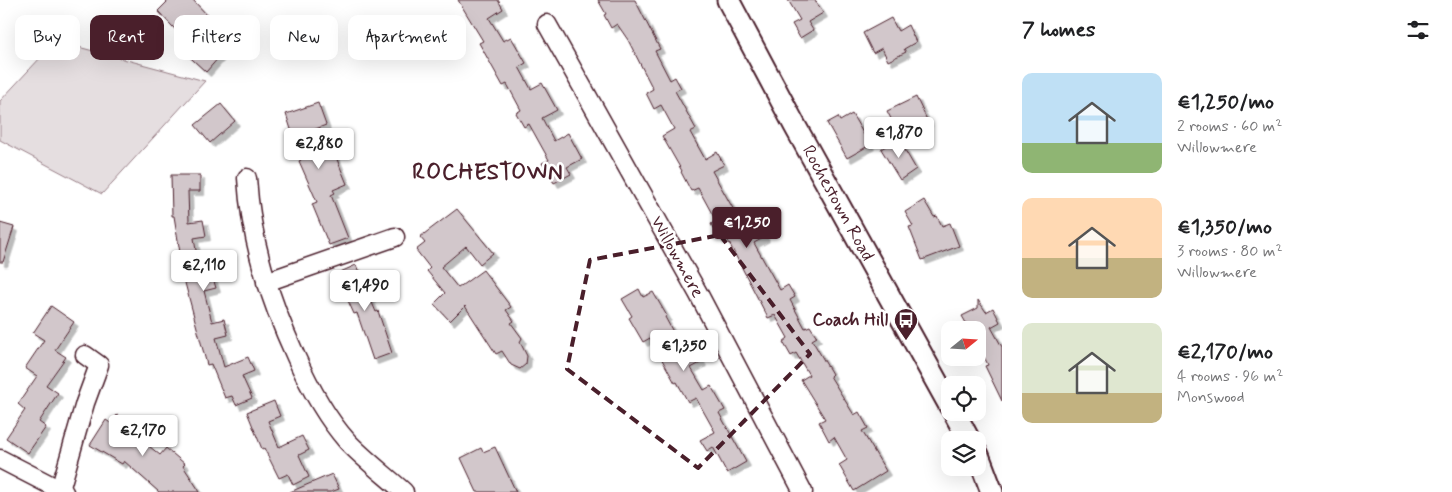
<!DOCTYPE html>
<html lang="en">
<head>
<meta charset="utf-8">
<style>
  :root { --surface:#fff; --page:#f2f2f2; --text:#202124; --muted:#757577; --accent:#4a1f2b }
  body { margin:0; font-family:Mynerve,sans-serif; background:var(--page); color:var(--text); height:100vh; display:flex; flex-direction:column; font-size:19px; white-space:nowrap }
  * { box-sizing:border-box; margin:0 }
  p { font-size:16px; color:var(--muted) }
  .icon { flex:none; width:28px; height:28px; fill:none; stroke:currentColor; stroke-width:2; stroke-linecap:round; stroke-linejoin:round }
  .map { position:relative; flex:1; overflow:hidden }
  .panel { display:flex; flex-direction:column; background:var(--surface); width:450px }
  .panel>* { flex:none }
  .banner { position:absolute; left:15px; top:15px; width:475px; height:45px; display:flex; gap:10px }
  .needle { width:32px; rotate:72deg }
  .buttons { position:absolute; left:941px; top:321px; display:grid; gap:10px }
  .buttons a { display:grid; place-items:center; width:45px; height:45px; border-radius:10px; background:var(--surface); box-shadow:0 5px 20px #0002; font-size:25px }
  .price { position:absolute; translate:-50% -42px; padding:0 11px; border-radius:5px; background:#fff; color:#222; font-size:16px; line-height:32px; filter:drop-shadow(0 1px 2px #0008) }
  .price::after { content:''; position:absolute; left:50%; top:30px; width:15px; height:11px; margin-left:-8px; background:inherit; clip-path:polygon(0 0,100% 0,50% 100%) }
  .price.selected { background:var(--accent); color:#fff }
  ul { padding:0; list-style:none }
  li { display:flex; align-items:center; gap:15px; height:125px; padding:0 20px }
  li span { display:grid; place-items:center; flex:none; width:140px; height:100px; border-radius:10px; color:#555 }
  li>.icon { margin-inline-start:auto }
  span .icon { width:60px; height:60px; fill:#fffc; stroke-width:1 }
  li b { font-size:21px }
  h2 { display:flex; justify-content:space-between; align-items:center; height:60px; padding:0 20px; font-size:21px }
  .tag { padding:0 18px; border-radius:10px; background:var(--surface); box-shadow:0 5px 20px #0002; font-size:18px; line-height:45px }
  .tag.selected { background:var(--accent); color:#fff }
  main { display:flex; flex:1; min-height:0 }
  .map>svg:first-child { display:block }
  .green { fill:#e5dee0; stroke:#987e86 }
  .building { fill:#d2c7cb; stroke:#4a1f2b; filter:url(#shadow) }
  .lines { fill:none; stroke-linecap:round; stroke-linejoin:round }
  .minor-casing { stroke:#4a1f2b; stroke-width:21 }
  .major-casing { stroke:#4a1f2b; stroke-width:25 }
  .minor { stroke:#fff; stroke-width:18 }
  .major { stroke:#fff; stroke-width:21 }
  .marked { fill:none; stroke:#4a1f2b; stroke-width:4; stroke-dasharray:10 6; stroke-linejoin:round }
  .labels { text-anchor:middle; dominant-baseline:central; stroke-width:5; stroke-linejoin:round; paint-order:stroke }
  .street-label { font-size:18px; fill:#4a1f2b; stroke:#fff }
  .poi-label { font-size:18px; font-weight:bold; fill:#4a1f2b; stroke:#fff; text-anchor:end }
  .district-label { font-size:22px; font-weight:bold; letter-spacing:1px; fill:#4a1f2b; stroke:#fff }
</style>
</head>
<body>
<main>
<div class="map">
<svg width="1002" height="492" viewBox="0 0 1002 492">
  <defs>
    <filter id="shadow"><feDropShadow dx="4.5" dy="4.5" stdDeviation="0" flood-color="#0004"/></filter>
  </defs>
  <rect width="100%" height="100%" fill="#fff"/>
  <filter id="ink" filterUnits="userSpaceOnUse"><feTurbulence type="fractalNoise" baseFrequency=".02" numOctaves="2"/><feDisplacementMap in="SourceGraphic" scale="10" xChannelSelector="R" yChannelSelector="G"/><feConvolveMatrix kernelMatrix="1 2 1 2 8 2 1 2 1" color-interpolation-filters="sRGB"/></filter>
  <g filter="url(#ink)">
    <!-- green -->
    <path class="green" d="M56,41L205,81L102,194L0,140V101Z"/>
    <!-- building -->
    <g class="building">
      <path d="M169,0H193L209,17L194,32L220,56L206,72L180,48L189,38L186,41L158,11Z"/>
      <path d="M458,0H498L503,9L489,18L503,41L511,37L526,63L519,67L531,89L542,83L557,110L542,118L554,141L568,133L582,159L567,167L571,174L554,183L542,163L549,160L529,124L524,127L516,113L521,110L507,84L503,86L479,43L483,41Z"/>
      <path d="M598,0H635L660,49L655,51L670,80L675,77L681,88L675,91L696,129L690,132L705,159L717,152L724,165L712,171L745,230L758,224L765,237L754,243L780,290L788,285L795,297L790,300L805,328L810,326L817,337L812,340L832,374L830,376L854,415L859,412L868,428L862,431L886,471L854,491L839,465L847,460L834,437L829,441L819,422L825,419L801,380L809,375L796,353L791,356L783,342L788,338L775,315L768,318L726,237L719,240L711,224L716,221L698,188L691,191L681,172L682,171L662,136L674,129L661,105L654,109L646,93L653,89L628,40L617,24L611,28L604,15L606,14Z"/>
      <path d="M788,0H815L823,13L808,22L813,30L800,38L792,24L800,20Z"/>
      <path d="M891,18L898,31L908,25L916,42L904,49L906,52L888,61L882,48L873,53L863,33Z"/>
      <path d="M916,97L928,122L900,136L887,111Z"/>
      <path d="M318,103L326,125L313,130L322,157L334,152L347,184L333,190L335,193L331,195L348,238L329,245L312,204L317,202L299,161L301,160L286,114Z"/>
      <path d="M221,104L235,121L210,143L195,125Z"/>
      <path d="M852,114L870,145L847,158L827,123L838,117L840,121Z"/>
      <path d="M898,138L916,169L900,180L881,149Z"/>
      <path d="M171,175H200V191H188L189,222L203,220L206,236L194,238L200,275L211,272L216,288L204,291L212,322L224,319L228,335L216,338L224,367L248,357L254,371L242,376L252,398L236,405L232,396L225,398L211,364L207,365L185,283L174,216H172Z"/>
      <path d="M924,200L934,217L937,216L942,226L950,223L959,246L922,260L909,227L913,226L905,212Z"/>
      <path d="M457,209L493,253L480,264L466,246L441,267L458,288L483,270L511,307L506,310L514,321L511,323L522,338L520,342L527,356L526,364L520,369L511,365L502,351L496,354L465,306L450,321L434,304L445,293L427,271L430,268L416,250L425,243L420,237Z"/>
      <path d="M0,223L14,227L3,262H0Z"/>
      <path d="M356,265L376,312L378,311L392,353L373,360L357,313L354,314L336,274Z"/>
      <path d="M639,289L643,297L653,292L667,316L665,317L678,341L688,335L702,362L691,368L704,390L711,386L725,410L719,413L746,462L727,473L713,447L707,451L700,440L715,432L696,398L688,402L677,382L675,383L650,338L643,342L629,318L632,316L622,299Z"/>
      <path d="M978,300L986,312L993,308L1000,322L991,327L1002,347V401L985,366L988,365L978,344V330H970L962,316L978,308Z"/>
      <path d="M51,306L74,322L55,350L66,357L46,385L58,393L39,422L46,427L28,453L6,438L25,410L18,404L37,376L25,368L44,340L33,333Z"/>
      <path d="M274,401L280,416L268,421L279,447L302,436L309,450L299,455L309,477L293,485L288,474L279,478L264,448L262,449L247,412Z"/>
      <path d="M117,415L143,430L138,437L160,455L166,448L185,464L183,466L200,492H159L124,461L122,464L90,445L106,420L112,424Z"/>
      <path d="M495,447L516,492H477L461,458L481,448L483,452Z"/>
      <path d="M332,474L339,489L331,492H290Z"/>
    </g>
    <g class="lines">
      <!-- minor casing -->
      <g class="minor-casing">
        <g id="minor">
          <path d="M547,24L698,293L803,492"/>
          <path d="M247,178C251,242 269,298 296,357C309,386 325,416 347,441C364,459 385,475 404,492"/>
          <path d="M266,282L395,237"/>
          <path d="M0,459L64,492"/>
          <path d="M60,490L85,403L99,365L85,355"/>
        </g>
      </g>
      <!-- major casing -->
      <g class="major-casing">
        <g id="major">
          <path id="s1" d="M728,0L795,126L950,406"/>
          <path d="M954,412L969,440"/>
          <path d="M978,455L992,492"/>
        </g>
      </g>
      <!-- minor -->
      <use href="#minor" class="minor"/>
      <!-- major -->
      <use href="#major" class="major"/>
    </g>
  </g>
  <!-- marked area -->
  <path class="marked" d="M720,235L810,354L698,468L567,369L590,260Z"/>
  <!-- icons -->
  <defs>
    <g id="bus-pin" transform="scale(1.25)"><path d="M0 17L-7.5 6A9.5 9.5 0 1 1 7.5 6Z" fill="#4a1f2b" stroke="#fff"/><path d="M-5-6H5V4H4V6H2V4H-2V6H-4V4H-5ZM-3.5-4V0h7V-4ZM-3.5 1.2v1.5H-2V1.2ZM2 1.2v1.5H3.5V1.2Z" fill="#fff"/></g>
  </defs>
  <g fill-rule="evenodd">
    <use href="#bus-pin" x="906" y="320"/>
  </g>
  <g class="labels">
    <!-- street labels -->
    <g class="street-label">
      <text stroke="none"><textPath href="#s1" startOffset="231">Rochestown Road</textPath></text>
      <text transform="translate(677 257) rotate(61)">Willowmere</text>
    </g>
    <!-- poi labels -->
    <g class="poi-label">
      <text x="888" y="320">Coach Hill</text>
    </g>
    <!-- district labels -->
    <g class="district-label">
      <text x="488" y="173">ROCHESTOWN</text>
    </g>
  </g>
</svg>
<div class="buttons">
<a><svg class="needle" viewBox="-14 -14 28 28"><path d="M0-13l5 13h-10z" fill="#e53935"/><path d="M0 13l5-13h-10z" fill="#757577"/></svg></a>
<a><svg class="icon" aria-label="locate" viewBox="0 0 24 24"><circle cx="12" cy="12" r="6"/><path d="M12 2v4M12 18v4M2 12h4M18 12h4"/></svg></a>
<a><svg class="icon" aria-label="layers" viewBox="0 0 24 24"><path d="M12 4l9 5-9 5-9-5zM3 14l9 5 9-5"/></svg></a>
</div>
<b class="price" style="left:899px;top:159px">€1,870</b>
<b class="price" style="left:319px;top:170px">€2,880</b>
<b class="price selected" style="left:747px;top:249px">€1,250</b>
<b class="price" style="left:204px;top:292px">€2,110</b>
<b class="price" style="left:365px;top:312px">€1,490</b>
<b class="price" style="left:684px;top:372px">€1,350</b>
<b class="price" style="left:143px;top:457px">€2,170</b>
<div class="banner">
<a class="tag">Buy</a>
<a class="tag selected">Rent</a>
<a class="tag">Filters</a>
<a class="tag">New</a>
<a class="tag">Apartment</a>
</div>
</div>
<section class="panel">
<h2>7 homes<svg class="icon" aria-label="filters" viewBox="0 0 24 24"><path d="M4 7h16M4 17h16"/><circle cx="9" cy="7" r="2"/><circle cx="15" cy="17" r="2"/></svg></h2>
<ul>
<li><span style="background:linear-gradient(#bfe0f5 70%,#8fb573 0)"><svg class="icon" aria-label="home" viewBox="0 0 24 24"><path d="M3 11l9-7 9 7M6 9v11h12V9"/></svg></span><div><b>€1,250/mo</b><p>2 rooms · 60 m²</p><p>Willowmere</p></div></li>
<li><span style="background:linear-gradient(#ffd9b3 60%,#c2b280 0)"><svg class="icon" aria-label="home" viewBox="0 0 24 24"><path d="M3 11l9-7 9 7M6 9v11h12V9"/></svg></span><div><b>€1,350/mo</b><p>3 rooms · 80 m²</p><p>Willowmere</p></div></li>
<li><span style="background:linear-gradient(#dfe7d0 70%,#c2b280 0)"><svg class="icon" aria-label="home" viewBox="0 0 24 24"><path d="M3 11l9-7 9 7M6 9v11h12V9"/></svg></span><div><b>€2,170/mo</b><p>4 rooms · 96 m²</p><p>Monswood</p></div></li>
</ul>
</section>
</main>
</body>
</html>
